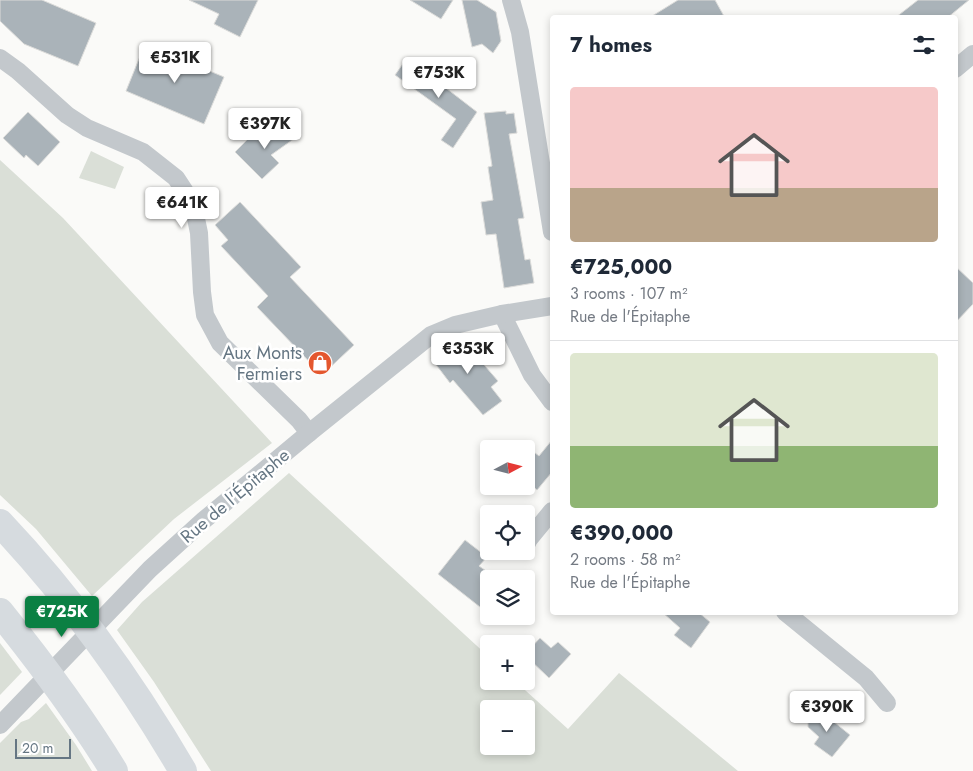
<!DOCTYPE html>
<html lang="en">
<head>
<meta charset="utf-8">
<style>
  :root { --surface:#fff; --page:#f6f6f7; --text:#1f2937; --muted:#747a83; --line:#e0e1e3; --accent:#0b8043 }
  body { margin:0; font-family:Jost,sans-serif; background:var(--page); color:var(--text); height:100vh; display:flex; flex-direction:column; font-size:19px; white-space:nowrap }
  * { box-sizing:border-box; margin:0 }
  p { font-size:16px; color:var(--muted) }
  .icon { flex:none; width:28px; height:28px; fill:none; stroke:currentColor; stroke-width:2; stroke-linecap:round; stroke-linejoin:round }
  .map { position:relative; flex:1; overflow:hidden }
  .panel { position:absolute; left:550px; top:15px; width:408px; height:600px; display:flex; flex-direction:column; background:var(--surface); border-radius:5px; box-shadow:0 2px 8px #0003 }
  .panel>* { flex:none }
  .needle { width:32px; rotate:83deg }
  .controls { position:absolute; left:480px; top:440px; display:grid; gap:10px }
  .controls a { display:grid; place-items:center; width:55px; height:55px; border-radius:5px; background:var(--surface); box-shadow:0 2px 8px #0003; font-size:25px }
  .scale { position:absolute; left:15px; bottom:12px; width:56px; box-sizing:border-box; padding-left:5px; border:2px solid #657683; border-top:0; font-size:14px; line-height:18px; white-space:nowrap; color:#657683; -webkit-text-stroke:4px #fff; paint-order:stroke }
  .price { position:absolute; translate:-50% -42px; padding:0 11px; border-radius:5px; background:#fff; color:#222; font-size:16px; line-height:32px; filter:drop-shadow(0 1px 2px #0008) }
  .price::after { content:''; position:absolute; left:50%; top:30px; width:15px; height:11px; margin-left:-8px; background:inherit; clip-path:polygon(0 0,100% 0,50% 100%) }
  .price.active { background:var(--accent); color:#fff }
  ul { padding:0; list-style:none }
  li { display:grid; align-content:center; gap:10px; height:265px; padding:0 20px }
  li+li { border-top:1px solid var(--line) }
  li span { display:grid; place-items:center; height:155px; border-radius:5px; color:#555 }
  li>.icon { margin-inline-start:auto }
  span .icon { width:90px; height:90px; fill:#fffc; stroke-width:1 }
  li b { font-size:21px }
  h2 { display:flex; justify-content:space-between; align-items:center; height:60px; padding:0 20px; font-size:21px }
  .map>svg:first-child { display:block }
  .green { fill:#dadfd7; fill-rule:evenodd }
  .building { fill:#aab3b9; stroke:#dcdcda }
  .lines { fill:none; stroke-linecap:round; stroke-linejoin:round }
  .minor { stroke:#c3c8cc; stroke-width:18 }
  .trunk { stroke:#d6dbdf; stroke-width:28 }
  .labels { text-anchor:middle; dominant-baseline:central; stroke-width:5; stroke-linejoin:round; paint-order:stroke }
  .poi-label { font-size:18px; fill:#657683; stroke:#fff; text-anchor:end }
  .street-label { font-size:18px; fill:#657683; stroke:#fff }
</style>
</head>
<body>
<div class="map">
<svg width="973" height="771" viewBox="0 0 973 771">
  <rect width="100%" height="100%" fill="#fafaf8"/>
  <!-- green -->
  <g class="green">
    <path d="M91,151L124,167L115,189L79,178Z"/>
    <path d="M0,160L63,218L272,443L174,519L92,596L36,529L0,495Z"/>
    <path d="M289,473L489,657V681H515L568,729L619,673L738,771H211L154,682L117,630L142,602ZM489,709H526V746H489Z"/>
    <path d="M0,643L22,672L0,695Z"/>
    <path d="M46,703L76,745L92,771H0V743L21,722L29,719Z"/>
  </g>
  <!-- building -->
  <g class="building">
    <path d="M0,0H42L96,23L78,66L24,44L0,21Z"/>
    <path d="M189,0H258L240,37L214,24L219,14Z"/>
    <path d="M410,0H453L441,19Z"/>
    <path d="M462,0H477L496,12L501,41L493,53L482,44L472,47Z"/>
    <path d="M678,0H715L725,18H649Z"/>
    <path d="M918,0H969L947,18H895Z"/>
    <path d="M145,44L224,77L204,124L126,91Z"/>
    <path d="M407,58L477,112L453,148L441,140L456,119L395,75Z"/>
    <path d="M506,111V114L514,113L517,133L509,134L524,218L518,219L525,260L530,259L534,283L504,288L496,234L486,235L481,202L493,200L488,167L492,166L484,113Z"/>
    <path d="M28,112L60,142L38,166L26,155L24,158L3,138Z"/>
    <path d="M279,123L283,129L286,126L295,138L271,155L279,163L262,179L235,152L252,135L256,140Z"/>
    <path d="M240,202L301,267L290,277L354,345L322,375L257,307L268,296L221,246L228,240L215,225Z"/>
    <path d="M955,266L973,283V304L955,323Z"/>
    <path d="M460,337L498,381L491,387L502,401L483,415L453,380L450,383L431,358Z"/>
    <path d="M552,440V472L537,490L526,480V446L539,456Z"/>
    <path d="M465,540L487,557L479,566L489,573V596L480,607L438,574Z"/>
    <path d="M662,612H698L710,622L691,648L674,635L680,628Z"/>
    <path d="M540,638L551,648L558,642L571,654L549,678L526,656V653Z"/>
    <path d="M818,712L823,713L850,735L832,757L814,744L819,737L808,727V718L814,713Z"/>
  </g>
  <g class="lines">
    <!-- minor -->
    <g class="minor">
      <path d="M511,0L520,32L552,232"/>
      <path d="M0,58L18,71L67,115L87,128L143,152L176,178L193,204L199,233L202,292L205,315L220,343L299,420L309,433"/>
      <path d="M955,69L973,54"/>
      <path d="M502,314L532,375L552,402"/>
      <path d="M526,545L529,539L552,511"/>
      <path d="M785,612L866,678L887,703"/>
      <path d="M0,725L150,569L204,520L309,433L431,335L455,325L502,314L552,306"/>
    </g>
    <!-- trunk -->
    <g class="trunk">
      <path d="M0,523C71,598 131,682 183,771"/>
      <path d="M0,612C41,663 80,715 114,771"/>
    </g>
  </g>
  <!-- icons -->
  <defs>
    <g id="shop-disc" transform="scale(1.25)"><circle r="9.5" fill="#e4572e" stroke="#fff"/><path d="M-5-2.5h2.3a2.7 3.5 0 0 1 5.4 0H5L5.5 6h-11ZM-1.5-2.5h3a1.5 2.3 0 0 0-3 0Z" fill="#fff"/></g>
  </defs>
  <g fill-rule="evenodd">
    <use href="#shop-disc" x="320" y="363"/>
  </g>
  <g class="labels">
    <!-- poi labels -->
    <g class="poi-label">
      <text x="302" y="353">Aux Monts<tspan x="302" dy="21">Fermiers</tspan></text>
    </g>
    <!-- street labels -->
    <g class="street-label">
      <text transform="translate(235 496) rotate(-40)">Rue de l'Épitaphe</text>
    </g>
  </g>
</svg>
<div class="controls">
<a><svg class="needle" viewBox="-14 -14 28 28"><path d="M0-13l5 13h-10z" fill="#e53935"/><path d="M0 13l5-13h-10z" fill="#747a83"/></svg></a>
<a><svg class="icon" aria-label="locate" viewBox="0 0 24 24"><circle cx="12" cy="12" r="6"/><path d="M12 2v4M12 18v4M2 12h4M18 12h4"/></svg></a>
<a><svg class="icon" aria-label="layers" viewBox="0 0 24 24"><path d="M12 4l9 5-9 5-9-5zM3 14l9 5 9-5"/></svg></a>
<a>+</a>
<a>−</a>
</div>
<div class="scale">20 m</div>
<b class="price" style="left:175px;top:84px">€531K</b>
<b class="price" style="left:439px;top:99px">€753K</b>
<b class="price" style="left:265px;top:150px">€397K</b>
<b class="price" style="left:182px;top:229px">€641K</b>
<b class="price" style="left:468px;top:375px">€353K</b>
<b class="price active" style="left:62px;top:638px">€725K</b>
<b class="price" style="left:827px;top:733px">€390K</b>
<section class="panel">
<h2>7 homes<svg class="icon" aria-label="filters" viewBox="0 0 24 24"><path d="M4 7h16M4 17h16"/><circle cx="9" cy="7" r="2"/><circle cx="15" cy="17" r="2"/></svg></h2>
<ul>
<li><span style="background:linear-gradient(#f6c9c9 65%,#b9a48a 0)"><svg class="icon" aria-label="home" viewBox="0 0 24 24"><path d="M3 11l9-7 9 7M6 9v11h12V9"/></svg></span><div><b>€725,000</b><p>3 rooms · 107 m²</p><p>Rue de l'Épitaphe</p></div></li>
<li><span style="background:linear-gradient(#dfe7d0 60%,#8fb573 0)"><svg class="icon" aria-label="home" viewBox="0 0 24 24"><path d="M3 11l9-7 9 7M6 9v11h12V9"/></svg></span><div><b>€390,000</b><p>2 rooms · 58 m²</p><p>Rue de l'Épitaphe</p></div></li>
</ul>
</section>
</div>
</body>
</html>
